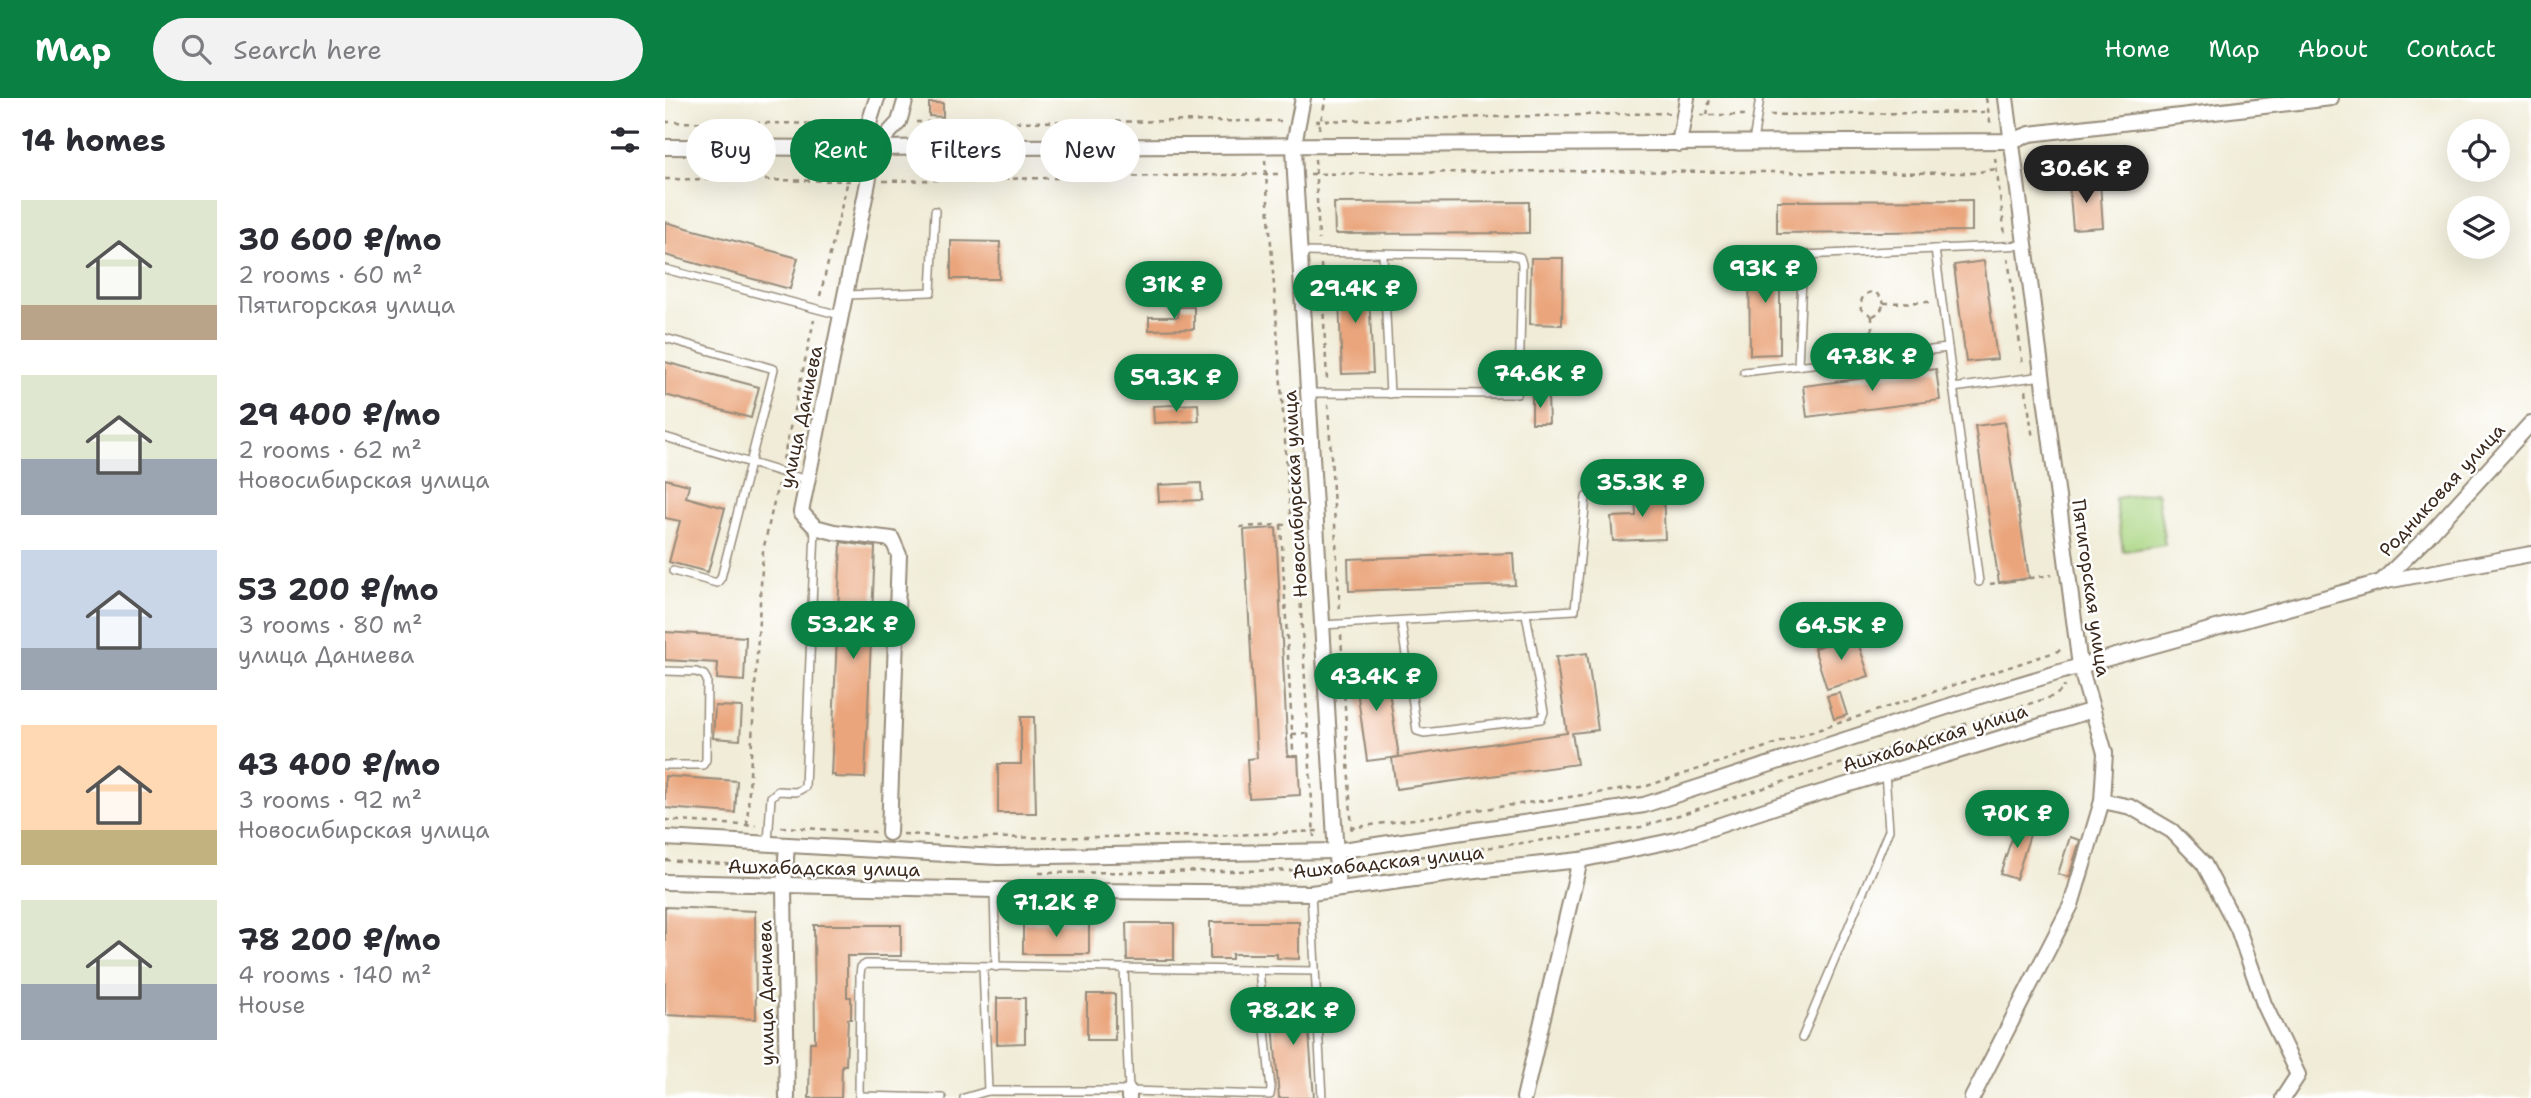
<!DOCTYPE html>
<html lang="en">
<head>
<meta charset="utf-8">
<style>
  :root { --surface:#fff; --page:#f2f2f3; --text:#2b2b33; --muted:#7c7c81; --accent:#0b8043 }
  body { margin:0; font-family:"Shantell Sans",sans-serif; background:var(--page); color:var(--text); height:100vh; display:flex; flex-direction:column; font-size:26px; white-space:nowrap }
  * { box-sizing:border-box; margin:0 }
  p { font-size:23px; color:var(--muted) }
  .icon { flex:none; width:38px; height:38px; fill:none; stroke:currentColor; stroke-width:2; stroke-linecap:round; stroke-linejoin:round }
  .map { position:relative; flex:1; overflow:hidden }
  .drawer { display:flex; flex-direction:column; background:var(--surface); width:665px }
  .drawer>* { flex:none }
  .guide { position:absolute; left:21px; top:21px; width:665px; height:63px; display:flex; gap:14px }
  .controls { position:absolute; left:1782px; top:21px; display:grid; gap:14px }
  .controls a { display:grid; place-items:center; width:63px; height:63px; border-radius:50%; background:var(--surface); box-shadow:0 7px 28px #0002; font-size:35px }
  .price { position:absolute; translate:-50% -60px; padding:0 16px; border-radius:24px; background:var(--accent); color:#fff; font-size:23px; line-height:46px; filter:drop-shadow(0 2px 4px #0008) }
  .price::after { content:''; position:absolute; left:50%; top:42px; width:21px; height:16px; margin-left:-10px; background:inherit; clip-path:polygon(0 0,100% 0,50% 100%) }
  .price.on { background:#222; color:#fff }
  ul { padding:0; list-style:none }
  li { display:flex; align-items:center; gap:21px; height:175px; padding:0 21px }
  li span { display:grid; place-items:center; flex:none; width:196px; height:140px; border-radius:0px; color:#555 }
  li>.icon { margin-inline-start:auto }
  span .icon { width:84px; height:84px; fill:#fffc; stroke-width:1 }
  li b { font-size:30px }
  h2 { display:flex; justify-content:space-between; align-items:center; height:84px; padding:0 21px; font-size:30px }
  .tag { padding:0 24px; border-radius:32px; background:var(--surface); box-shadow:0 7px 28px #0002; font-size:24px; line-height:63px }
  .tag.on { background:var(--accent); color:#fff }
  header { display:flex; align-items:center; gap:42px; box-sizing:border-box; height:98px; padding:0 35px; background:var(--accent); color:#fff }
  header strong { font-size:33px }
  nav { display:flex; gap:38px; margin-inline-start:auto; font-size:24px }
  .search { width:490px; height:63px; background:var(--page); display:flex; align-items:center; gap:18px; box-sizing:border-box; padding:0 24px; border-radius:38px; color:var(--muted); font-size:26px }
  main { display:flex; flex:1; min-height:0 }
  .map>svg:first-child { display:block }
  .green { fill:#aad683; stroke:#728050; stroke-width:2 }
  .building { fill:#eaa57b }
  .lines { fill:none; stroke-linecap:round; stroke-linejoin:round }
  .service-casing { stroke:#968b7a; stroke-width:10 }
  .minor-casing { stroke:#968b7a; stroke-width:18 }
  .path { stroke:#968b7a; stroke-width:2.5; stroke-dasharray:5 5; stroke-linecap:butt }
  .service { stroke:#fff; stroke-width:7 }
  .minor { stroke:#fff; stroke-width:14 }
  .labels { text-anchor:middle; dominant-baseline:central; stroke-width:5; stroke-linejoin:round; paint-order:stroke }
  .street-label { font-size:19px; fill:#3b2a1e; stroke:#fff }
</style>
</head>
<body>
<header>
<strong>Map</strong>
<div class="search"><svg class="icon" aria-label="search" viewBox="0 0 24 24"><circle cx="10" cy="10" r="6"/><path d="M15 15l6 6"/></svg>Search here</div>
<nav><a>Home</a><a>Map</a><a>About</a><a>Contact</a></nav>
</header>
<main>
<section class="drawer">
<h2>14 homes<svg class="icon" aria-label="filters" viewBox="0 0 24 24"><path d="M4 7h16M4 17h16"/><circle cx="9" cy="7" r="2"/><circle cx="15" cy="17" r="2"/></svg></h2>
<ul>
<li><span style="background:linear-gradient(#dfe7d0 75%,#b9a48a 0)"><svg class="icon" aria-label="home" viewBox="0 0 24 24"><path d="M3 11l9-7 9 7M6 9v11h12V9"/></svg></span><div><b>30 600 ₽/mo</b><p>2 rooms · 60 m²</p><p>Пятигорская улица</p></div></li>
<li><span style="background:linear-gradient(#dfe7d0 60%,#9aa5b1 0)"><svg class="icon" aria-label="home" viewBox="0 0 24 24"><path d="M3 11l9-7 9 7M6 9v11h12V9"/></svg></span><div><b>29 400 ₽/mo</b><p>2 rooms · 62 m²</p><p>Новосибирская улица</p></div></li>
<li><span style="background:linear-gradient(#c9d6e8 70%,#9aa5b1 0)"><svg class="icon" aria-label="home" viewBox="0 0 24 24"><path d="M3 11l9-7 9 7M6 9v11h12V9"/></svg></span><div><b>53 200 ₽/mo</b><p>3 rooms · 80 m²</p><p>улица Даниева</p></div></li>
<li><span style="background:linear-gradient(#ffd9b3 75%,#c2b280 0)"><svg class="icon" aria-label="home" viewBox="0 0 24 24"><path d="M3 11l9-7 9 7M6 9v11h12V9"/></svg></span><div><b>43 400 ₽/mo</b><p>3 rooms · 92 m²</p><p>Новосибирская улица</p></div></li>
<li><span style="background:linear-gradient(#dfe7d0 60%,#9aa5b1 0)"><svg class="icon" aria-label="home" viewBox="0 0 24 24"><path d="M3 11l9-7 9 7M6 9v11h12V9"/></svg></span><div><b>78 200 ₽/mo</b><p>4 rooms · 140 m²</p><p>House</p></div></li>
</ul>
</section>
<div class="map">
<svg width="1866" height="1000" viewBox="0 0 1866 1000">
  <rect width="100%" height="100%" fill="#fff"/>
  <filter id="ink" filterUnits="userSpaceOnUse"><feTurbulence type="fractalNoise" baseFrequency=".0143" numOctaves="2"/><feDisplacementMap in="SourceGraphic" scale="14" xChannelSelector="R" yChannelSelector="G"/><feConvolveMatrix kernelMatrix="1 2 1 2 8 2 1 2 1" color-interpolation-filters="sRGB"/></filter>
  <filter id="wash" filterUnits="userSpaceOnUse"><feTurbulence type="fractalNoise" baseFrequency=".00686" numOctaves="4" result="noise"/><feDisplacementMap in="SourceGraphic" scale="28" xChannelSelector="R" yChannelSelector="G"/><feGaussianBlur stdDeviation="1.57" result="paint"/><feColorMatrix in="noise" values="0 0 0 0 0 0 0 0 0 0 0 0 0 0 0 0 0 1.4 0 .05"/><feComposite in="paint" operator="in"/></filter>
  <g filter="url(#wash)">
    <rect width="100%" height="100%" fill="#f0ecd7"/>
    <!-- green -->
    <path class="green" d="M1492,394L1500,447L1458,453L1450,400Z"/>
    <g id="blocks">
      <!-- building -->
      <g class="building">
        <path d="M264,5H278V19L264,18Z"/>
        <path d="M1435,84L1438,129L1408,131L1404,86Z"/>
        <path d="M1307,102V133L1112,135V103Z"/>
        <path d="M864,104V135L670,136L669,105Z"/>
        <path d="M0,124L133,160L125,191L0,157Z"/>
        <path d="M286,143L335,144L334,181H286Z"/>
        <path d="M1084,159H1115V256L1085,257Z"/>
        <path d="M866,160H898L897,227L865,226Z"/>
        <path d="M1319,163L1332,261L1301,264L1289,167Z"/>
        <path d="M703,177L708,275L677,276L673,178Z"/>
        <path d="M513,209H529V231L484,232V219H513Z"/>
        <path d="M0,264L94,289L86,320L0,297Z"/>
        <path d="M1271,271L1275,302L1142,319L1138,288Z"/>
        <path d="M867,298H883L884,325H867Z"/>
        <path d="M533,306L534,323L489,325L488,308Z"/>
        <path d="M1340,324L1364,480L1334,485L1310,328Z"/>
        <path d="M0,381L24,387L21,399L60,410L43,474L4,464L15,423L0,420Z"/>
        <path d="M536,385L537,402L494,404L493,387Z"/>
        <path d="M998,391L1000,441L948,443L946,419L971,418L970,393Z"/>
        <path d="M611,430L623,658H633L635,697L584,700L582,661L592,660L579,432Z"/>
        <path d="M176,444L210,449L200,680L170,679V677H166Z"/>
        <path d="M848,455L850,487L684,493L683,461Z"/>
        <path d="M0,534L81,539L79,583L52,581L53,565L0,562Z"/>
        <path d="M1191,538L1204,578L1162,591L1149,550Z"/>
        <path d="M922,555L933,632L907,635L912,666L731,691L727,660L902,635L891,559Z"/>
        <path d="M720,566L734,659L702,663L689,571Z"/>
        <path d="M1175,595L1182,617L1169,621L1162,598Z"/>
        <path d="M50,608L77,609L75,642L48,640Z"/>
        <path d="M356,619H369L371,715H333V666H356Z"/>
        <path d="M0,678L72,683L70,715L0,710Z"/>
        <path d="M1353,722L1368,727L1351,781L1335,776Z"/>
        <path d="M1405,739L1415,742L1404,779L1393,776Z"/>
        <path d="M0,809L90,813L91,921L0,917Z"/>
        <path d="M545,824H634V861L612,860V856H567V861H545Z"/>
        <rect x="358" y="825" width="66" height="31"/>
        <path d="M461,825H509V862H462Z"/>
        <path d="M149,827H236V858H182V899H186V921H183L181,967H177L176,1000H144L145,944H150Z"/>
        <rect x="422" y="896" width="28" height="46"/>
        <path d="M641,898L649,1000H614L606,900Z"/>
        <path d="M332,900H360V945L332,946Z"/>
      </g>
    </g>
  </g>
  <g filter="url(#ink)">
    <use href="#blocks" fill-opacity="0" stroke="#968b7a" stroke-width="2"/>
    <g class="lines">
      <!-- service casing -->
      <g class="service-casing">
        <g id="service">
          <path d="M1088,44L1095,0"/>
          <path d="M1270,151L1314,484"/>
          <path d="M635,154L845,157L855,159L857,166L854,290L852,296L644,295"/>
          <path d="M718,157L725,296"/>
          <path d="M0,171L175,217"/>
          <path d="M181,197L266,194L270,113"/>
          <path d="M0,240L109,271L56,480L52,485L8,473"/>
          <path d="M1133,268L1138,157L1361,147"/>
          <path d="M1079,274L1283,250"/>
          <path d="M1288,290L1378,278"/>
          <path d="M0,339L142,382"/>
          <path d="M736,523L752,633L759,635L876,621L879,614L861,516"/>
          <path d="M657,527L910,512L921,399"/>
          <path d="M0,573L31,574L39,577L42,582L41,662L38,667H0"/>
          <path d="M103,745L106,699L113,693L131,694L140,689L150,430"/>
          <path d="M329,792L331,869"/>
          <path d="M646,795L657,1000"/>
          <path d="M318,869L323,993"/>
          <path d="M459,870L464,993"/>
          <path d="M1137,940L1224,732L1220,675"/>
          <path d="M194,998L277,1000"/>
          <path d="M194,1000L195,877L196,869L201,866L650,873"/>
          <path d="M299,1000L323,993H464L605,997L606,991L594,872"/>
        </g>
      </g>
      <!-- minor casing -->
      <g class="minor-casing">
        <g id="minor">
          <path d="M212,0L204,25L210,50L136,414L150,429L169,434L227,441L234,457L224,735"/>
          <path d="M638,0L629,46L630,76L673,791"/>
          <path d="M1014,46L1022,0"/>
          <path d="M0,49L187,50L1346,43L1365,36L1666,0"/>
          <path d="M210,50L234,24L241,0"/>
          <path d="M1716,484L1761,440L1866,325"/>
          <path d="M1437,703L1466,709L1507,733L1539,766L1573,831L1599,906L1633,977L1618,1000"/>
          <path d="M0,740L333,759L671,753L979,707L1312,599L1415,568L1716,484L1866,456"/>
          <path d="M122,747L119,788L122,1000"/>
          <path d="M0,784L329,792L646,795L801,774L915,762L1011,742L1112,708L1428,612"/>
          <path d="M464,993V1000"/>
          <path d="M859,1000L915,762"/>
          <path d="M1307,1000L1406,807L1437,703L1440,655L1415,568L1341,0"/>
        </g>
      </g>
      <!-- path -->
      <g class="path">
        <path d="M1321,0L1326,29"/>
        <path d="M1035,17H1080"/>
        <path d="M1042,17L1045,0"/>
        <path d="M1105,17L1325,14"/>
        <path d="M650,23L1004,15"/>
        <path d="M0,24L188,26"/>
        <path d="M251,24L619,23"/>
        <path d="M654,31L661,0"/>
        <path d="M1330,60L1340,137"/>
        <path d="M650,61L654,142"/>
        <path d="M600,62L626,427"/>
        <path d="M645,76L885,73L1308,75L1331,71"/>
        <path d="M0,81L187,83"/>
        <path d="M218,83L614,76"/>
        <path d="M1343,160L1358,268"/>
        <path d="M656,166L662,282"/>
        <path d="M155,198L183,82L186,65"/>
        <path d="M1219,205L1264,204"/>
        <path d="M1207,218L1196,211C1193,193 1213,188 1219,205"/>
        <path d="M1207,218V246"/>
        <path d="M1208,218L1215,214L1219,205"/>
        <path d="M1361,292L1368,341"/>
        <path d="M663,306L675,513"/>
        <path d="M118,362L149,222"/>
        <path d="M631,426L649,739"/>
        <path d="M616,427L628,652"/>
        <path d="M575,429L637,426"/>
        <path d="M1325,486L1387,477"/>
        <path d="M676,537L687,736"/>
        <path d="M627,636L643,635"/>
        <path d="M0,722L91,728"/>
        <path d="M82,727L98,453L113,386"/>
        <path d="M116,729L210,734"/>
        <path d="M685,730L982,688L1396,552"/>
        <path d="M238,736L310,740L548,738L655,733"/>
        <path d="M0,762L105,769"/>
        <path d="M685,768L976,729L1389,598L1399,591V587"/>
        <path d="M374,775L658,772"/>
      </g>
      <!-- service -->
      <use href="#service" class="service"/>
      <!-- minor -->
      <use href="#minor" class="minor"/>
    </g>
  </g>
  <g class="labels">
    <!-- street labels -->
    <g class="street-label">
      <text transform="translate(136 319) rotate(-78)">улица Даниева</text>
      <text transform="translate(1777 392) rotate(-47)">Родниковая улица</text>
      <text transform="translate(630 396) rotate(-93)">Новосибирская улица</text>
      <text transform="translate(1426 490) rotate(82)">Пятигорская улица</text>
      <text transform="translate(1270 640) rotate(-17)">Ашхабадская улица</text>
      <text transform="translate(723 764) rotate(-6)">Ашхабадская улица</text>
      <text transform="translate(159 770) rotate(1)">Ашхабадская улица</text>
      <text transform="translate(101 895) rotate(-91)">улица Даниева</text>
    </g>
  </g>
</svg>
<div class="controls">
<a><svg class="icon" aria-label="locate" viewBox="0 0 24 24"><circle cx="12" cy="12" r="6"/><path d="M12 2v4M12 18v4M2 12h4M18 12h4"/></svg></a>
<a><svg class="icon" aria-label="layers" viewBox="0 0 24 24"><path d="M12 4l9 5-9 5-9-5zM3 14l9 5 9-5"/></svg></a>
</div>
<b class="price on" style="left:1421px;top:107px">30.6K ₽</b>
<b class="price" style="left:1100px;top:207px">93K ₽</b>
<b class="price" style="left:509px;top:223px">31K ₽</b>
<b class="price" style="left:690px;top:227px">29.4K ₽</b>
<b class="price" style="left:1207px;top:295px">47.8K ₽</b>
<b class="price" style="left:875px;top:312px">74.6K ₽</b>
<b class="price" style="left:511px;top:316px">59.3K ₽</b>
<b class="price" style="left:977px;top:421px">35.3K ₽</b>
<b class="price" style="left:188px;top:563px">53.2K ₽</b>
<b class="price" style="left:1176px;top:564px">64.5K ₽</b>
<b class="price" style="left:711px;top:615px">43.4K ₽</b>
<b class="price" style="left:1352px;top:752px">70K ₽</b>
<b class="price" style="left:391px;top:841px">71.2K ₽</b>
<b class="price" style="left:628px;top:949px">78.2K ₽</b>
<div class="guide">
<a class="tag">Buy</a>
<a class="tag on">Rent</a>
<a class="tag">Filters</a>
<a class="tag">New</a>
</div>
</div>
</main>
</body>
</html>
